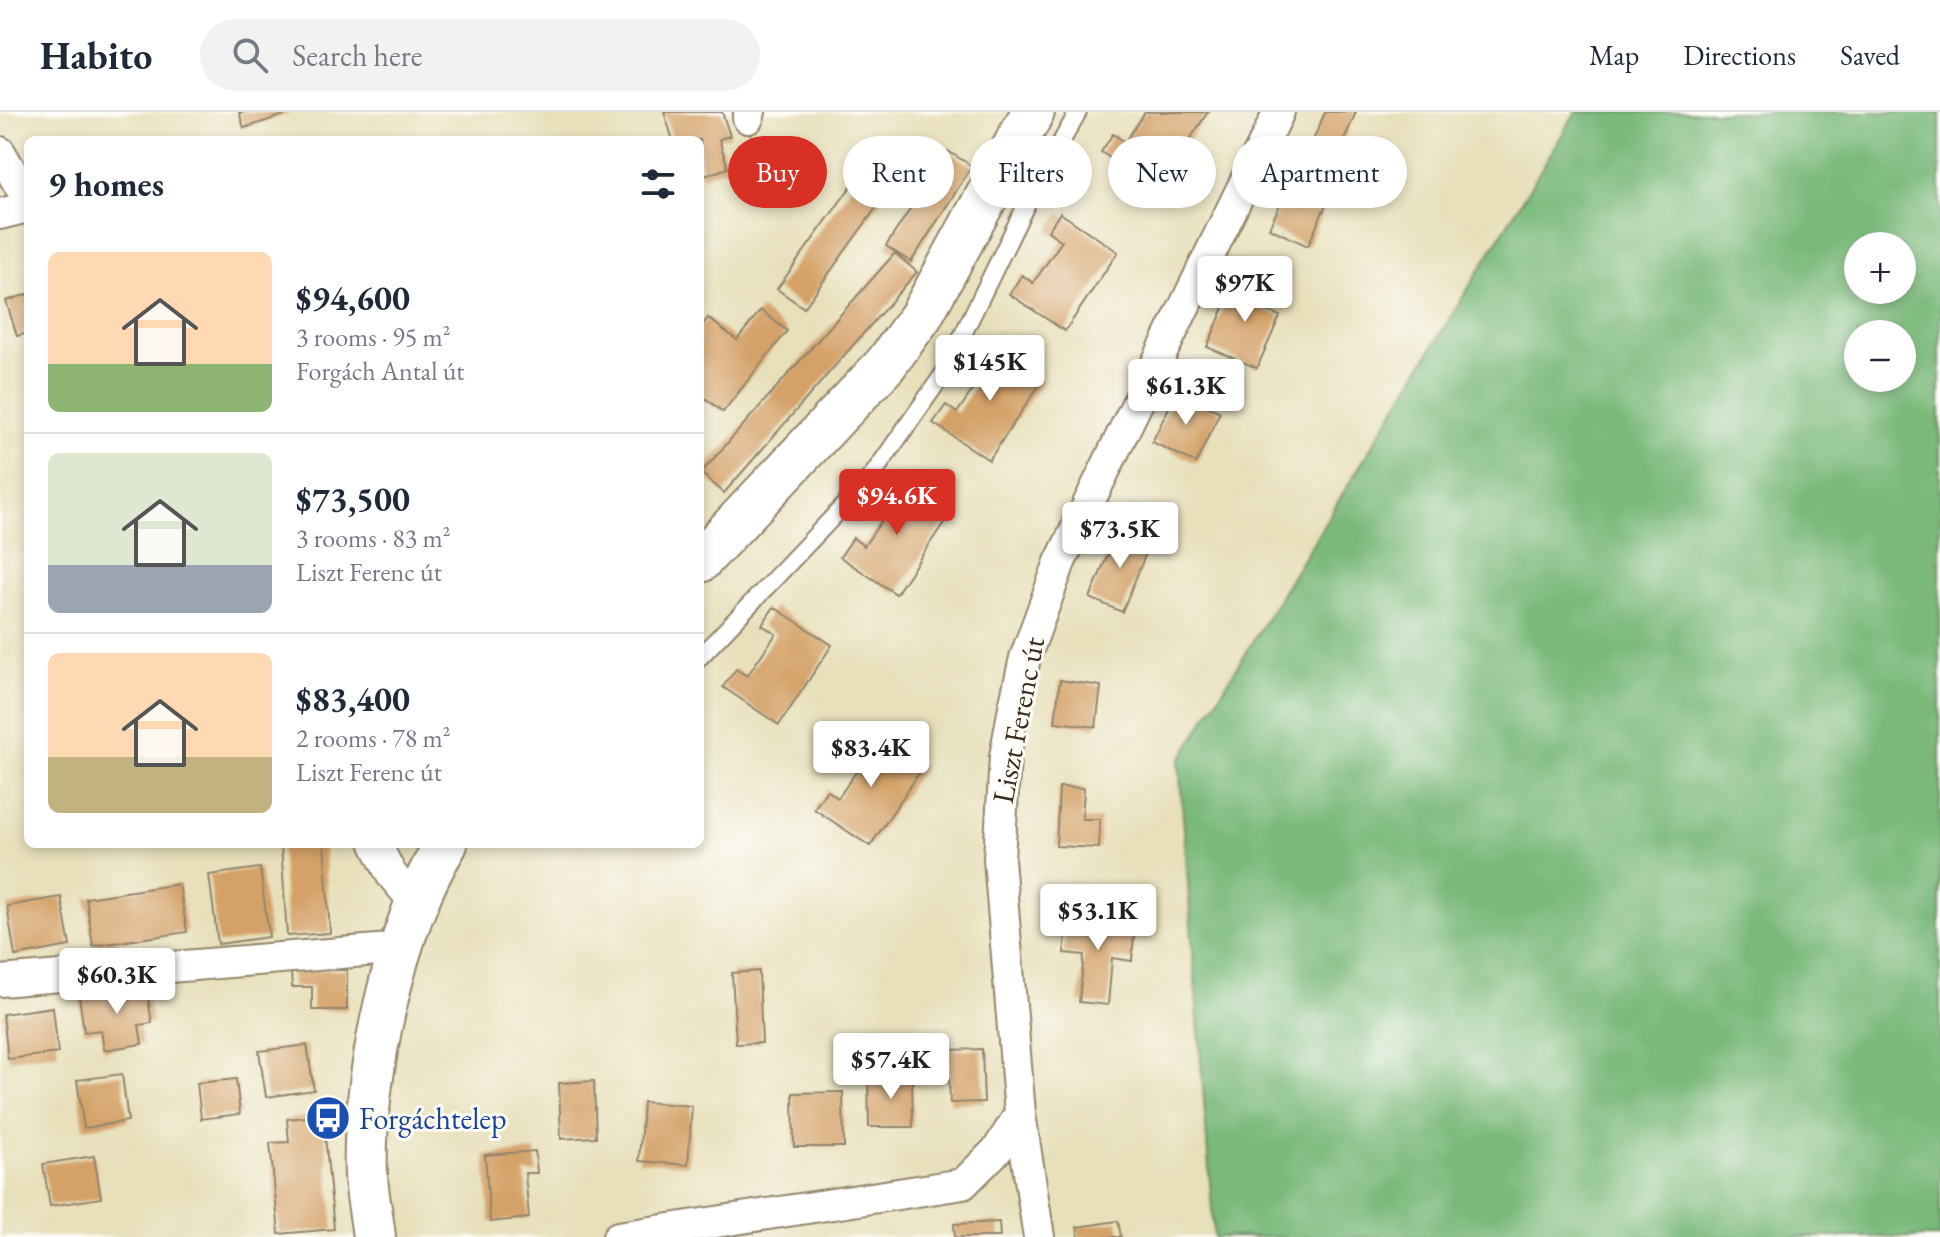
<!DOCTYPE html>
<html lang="en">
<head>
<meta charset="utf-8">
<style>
  :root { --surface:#fff; --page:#f2f2f3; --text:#1f2937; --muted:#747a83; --line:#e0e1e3; --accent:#d93025 }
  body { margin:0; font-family:"EB Garamond",serif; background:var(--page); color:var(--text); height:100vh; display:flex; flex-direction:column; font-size:30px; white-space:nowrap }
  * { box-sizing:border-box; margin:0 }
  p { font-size:26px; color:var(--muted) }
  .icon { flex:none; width:44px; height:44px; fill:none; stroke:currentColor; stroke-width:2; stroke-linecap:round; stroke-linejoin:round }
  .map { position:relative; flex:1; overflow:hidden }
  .sheet { position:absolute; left:24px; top:24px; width:680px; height:712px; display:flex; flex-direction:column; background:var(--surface); border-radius:12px; box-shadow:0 4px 12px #0003 }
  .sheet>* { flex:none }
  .banner { position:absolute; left:728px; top:24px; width:760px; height:72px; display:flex; gap:16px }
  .controls { position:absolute; left:1844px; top:120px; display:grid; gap:16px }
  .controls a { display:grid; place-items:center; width:72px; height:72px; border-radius:50%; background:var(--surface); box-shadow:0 4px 12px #0003; font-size:40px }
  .price { position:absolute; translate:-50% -68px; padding:0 18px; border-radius:8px; background:#fff; color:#222; font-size:26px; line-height:52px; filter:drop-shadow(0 2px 4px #0008) }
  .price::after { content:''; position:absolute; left:50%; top:48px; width:24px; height:18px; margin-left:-12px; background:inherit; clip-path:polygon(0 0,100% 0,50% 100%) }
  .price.active { background:var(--accent); color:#fff }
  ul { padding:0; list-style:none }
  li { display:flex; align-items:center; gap:24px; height:200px; padding:0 24px }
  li+li { border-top:2px solid var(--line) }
  li span { display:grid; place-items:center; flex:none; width:224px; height:160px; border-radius:12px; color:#555 }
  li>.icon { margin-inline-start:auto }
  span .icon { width:96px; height:96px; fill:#fffc; stroke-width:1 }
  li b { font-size:34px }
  h2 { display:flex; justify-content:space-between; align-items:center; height:96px; padding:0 24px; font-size:34px }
  .chip { padding:0 28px; border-radius:36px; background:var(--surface); box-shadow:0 4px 12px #0003; font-size:28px; line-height:72px }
  .chip.active { background:var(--accent); color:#fff }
  header { display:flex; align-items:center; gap:48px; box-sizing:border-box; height:112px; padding:0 40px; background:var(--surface); border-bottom:2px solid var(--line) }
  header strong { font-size:38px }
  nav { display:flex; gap:44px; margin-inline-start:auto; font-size:28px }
  .search { width:560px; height:72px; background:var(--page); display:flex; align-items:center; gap:20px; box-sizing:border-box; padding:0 28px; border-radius:44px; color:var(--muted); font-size:30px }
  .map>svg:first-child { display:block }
  .forest { fill:#7ab97a; stroke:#5a724c; stroke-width:2; fill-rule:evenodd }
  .building { fill:#d4a168 }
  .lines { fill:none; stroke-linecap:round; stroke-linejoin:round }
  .lane-casing { stroke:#92856c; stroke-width:20 }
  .street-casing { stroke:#92856c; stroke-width:34 }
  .secondary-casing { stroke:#92856c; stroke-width:46 }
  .lane { stroke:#fff; stroke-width:16 }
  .street { stroke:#fff; stroke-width:30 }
  .secondary { stroke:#fff; stroke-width:42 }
  .labels { text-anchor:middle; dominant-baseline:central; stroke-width:6; stroke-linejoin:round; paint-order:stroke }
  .street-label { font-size:30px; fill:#3b2a1e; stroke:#fdfcf7 }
  .transit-label { font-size:30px; fill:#164399; stroke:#fdfcf7; text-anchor:start }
</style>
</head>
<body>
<header>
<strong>Habito</strong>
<div class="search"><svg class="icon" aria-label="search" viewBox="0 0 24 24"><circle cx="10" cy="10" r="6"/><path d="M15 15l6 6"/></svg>Search here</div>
<nav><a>Map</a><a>Directions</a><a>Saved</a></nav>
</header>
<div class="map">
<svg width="1940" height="1125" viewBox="0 0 1940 1125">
  <rect width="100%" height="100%" fill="#fdfcf7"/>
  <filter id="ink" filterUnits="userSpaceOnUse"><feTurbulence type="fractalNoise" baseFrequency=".0125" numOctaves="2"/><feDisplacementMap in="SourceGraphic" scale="16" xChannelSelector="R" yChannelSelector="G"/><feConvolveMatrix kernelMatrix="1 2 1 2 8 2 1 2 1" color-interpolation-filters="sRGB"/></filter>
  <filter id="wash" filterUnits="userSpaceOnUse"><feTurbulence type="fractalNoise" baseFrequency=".006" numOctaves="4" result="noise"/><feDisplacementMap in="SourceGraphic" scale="32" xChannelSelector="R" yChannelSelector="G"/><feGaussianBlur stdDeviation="1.8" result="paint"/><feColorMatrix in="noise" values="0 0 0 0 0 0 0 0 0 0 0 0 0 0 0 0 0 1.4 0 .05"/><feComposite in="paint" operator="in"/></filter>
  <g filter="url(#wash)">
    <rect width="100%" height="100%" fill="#e8e0bb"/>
    <!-- forest -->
    <path class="forest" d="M1576,0H1940V1125H1214L1179,650ZM1858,134H1902V178H1858ZM1858,222H1902V266H1858Z"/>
    <g id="blocks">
      <!-- building -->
      <g class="building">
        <path d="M239,0H291V1L244,16Z"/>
        <path d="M664,0H722L730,24L719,27L728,56L701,65L700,28H673Z"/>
        <path d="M1145,0H1208L1157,77L1101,40L1113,22L1125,30Z"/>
        <path d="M1325,0H1356L1335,49L1309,38Z"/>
        <path d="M948,39L972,54L911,150L886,134Z"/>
        <path d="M873,44L899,64L804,196L777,177Z"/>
        <path d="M1290,71L1328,88L1308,134L1269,116Z"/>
        <path d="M1060,101L1118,140L1065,219L1009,182L1022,163L1033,171L1062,129L1048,119Z"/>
        <path d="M895,141L917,160L724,381L701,361Z"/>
        <path d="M1237,165L1274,182L1266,199L1280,204L1257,256L1207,235Z"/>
        <path d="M28,182V221L17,224L6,189Z"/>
        <path d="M761,198L787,219L723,300L700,282V216L708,206L737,228Z"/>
        <path d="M985,230L1042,269L989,348L933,311L946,293L957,301L986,258L972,249Z"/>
        <path d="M1177,279L1220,300L1196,351L1152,330Z"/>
        <path d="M892,364L949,403L896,482L840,445L853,426L864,434L893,392L879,383Z"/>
        <path d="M1119,415L1151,429L1122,500L1090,486Z"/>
        <path d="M774,495L832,533L779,613L723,575L736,557L747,564L776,522L762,513Z"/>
        <path d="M1060,568L1101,574L1096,615L1055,610Z"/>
        <path d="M866,616L923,655L870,734L814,697L827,678L838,686L867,644L853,634Z"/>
        <path d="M1059,675L1084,676L1082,707H1100L1099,736L1056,734Z"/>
        <path d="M281,732H324L330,821L287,824Z"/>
        <path d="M260,756L269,825L218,832L209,763Z"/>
        <path d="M179,772L187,820L93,834L86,786Z"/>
        <path d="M61,785L70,834L15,844L7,794Z"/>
        <path d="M1068,802L1135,809L1132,849L1112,846L1108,893L1079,890L1084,843L1064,841Z"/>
        <path d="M291,858H347V898H312V875H292Z"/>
        <path d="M759,859L762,931L736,932L732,861Z"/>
        <path d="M146,874L152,911L139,913L142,932L104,938L101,918L84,920L79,884Z"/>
        <path d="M53,895L58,941L8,947L3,902Z"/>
        <path d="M307,933L314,978L266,985L259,939Z"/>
        <path d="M982,937L984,990L950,991L948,938Z"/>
        <path d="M122,962L128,1009L84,1016L77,968Z"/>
        <path d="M912,962L913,1015H869L868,963Z"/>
        <path d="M236,967L240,1002L201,1007L197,971Z"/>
        <path d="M594,969L596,1025L561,1027L559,971Z"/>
        <path d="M843,980L844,1035H794L793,981Z"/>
        <path d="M643,990L692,994L688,1053L639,1049Z"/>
        <path d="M323,1003L334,1117L279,1122L270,1031L289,1030L287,1007Z"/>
        <path d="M535,1039L537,1061H525L529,1106L490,1110L485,1043Z"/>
        <path d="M94,1044L101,1086L50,1094L43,1052Z"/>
        <path d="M1118,1109L1121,1125H1079L1077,1115Z"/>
        <path d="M999,1110L1000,1125H955L954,1112Z"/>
      </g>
    </g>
  </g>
  <g filter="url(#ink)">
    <use href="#blocks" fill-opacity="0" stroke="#92856c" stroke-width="2"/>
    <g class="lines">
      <!-- lane casing -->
      <g class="lane-casing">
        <path id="lane" d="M700,545L871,365L944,261L1028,89L1078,0"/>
      </g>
      <!-- street casing -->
      <g class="street-casing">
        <g id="street">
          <path d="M748,6L750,0"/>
          <path d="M0,40L28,88"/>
          <path d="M0,102L28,95"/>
          <path d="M376,732L391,762L417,793"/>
          <path d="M0,869L402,836"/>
          <path d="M618,1125L963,1072L998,1037L1020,1002"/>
          <path d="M1039,1125L1020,1002L999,747L1005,645L1014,595L1025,546L1060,450L1279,0"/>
        </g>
      </g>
      <!-- secondary casing -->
      <g class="secondary-casing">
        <g id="secondary">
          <path d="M700,449L886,252L921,204L1033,0"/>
          <path d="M374,1125C372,1105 367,1084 366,1064C362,967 395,814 446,732"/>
        </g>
      </g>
      <!-- lane -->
      <use href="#lane" class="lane"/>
      <!-- street -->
      <use href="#street" class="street"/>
      <!-- secondary -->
      <use href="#secondary" class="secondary"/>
    </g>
  </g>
  <!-- icons -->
  <defs>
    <g id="bus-disc" transform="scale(2.3)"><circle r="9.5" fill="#1a4fb4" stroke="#fdfcf7"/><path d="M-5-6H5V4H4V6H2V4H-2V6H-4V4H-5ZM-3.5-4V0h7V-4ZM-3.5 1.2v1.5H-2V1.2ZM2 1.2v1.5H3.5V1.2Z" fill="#fff"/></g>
  </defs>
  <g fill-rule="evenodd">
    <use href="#bus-disc" x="328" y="1006"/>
  </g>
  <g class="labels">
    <!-- street labels -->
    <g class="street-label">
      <text transform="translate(1018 608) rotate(-79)">Liszt Ferenc út</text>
    </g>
    <!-- transit labels -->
    <g class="transit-label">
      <text x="359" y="1006">Forgáchtelep</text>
    </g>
  </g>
</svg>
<div class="controls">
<a>+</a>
<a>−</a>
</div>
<b class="price" style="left:1245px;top:212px">$97K</b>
<b class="price" style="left:990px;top:291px">$145K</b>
<b class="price" style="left:1186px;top:315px">$61.3K</b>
<b class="price active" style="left:897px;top:425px">$94.6K</b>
<b class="price" style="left:1120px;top:458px">$73.5K</b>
<b class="price" style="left:871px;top:677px">$83.4K</b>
<b class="price" style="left:1098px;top:840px">$53.1K</b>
<b class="price" style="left:117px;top:904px">$60.3K</b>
<b class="price" style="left:891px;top:989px">$57.4K</b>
<div class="banner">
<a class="chip active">Buy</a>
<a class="chip">Rent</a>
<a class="chip">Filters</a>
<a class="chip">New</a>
<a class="chip">Apartment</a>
</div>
<section class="sheet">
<h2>9 homes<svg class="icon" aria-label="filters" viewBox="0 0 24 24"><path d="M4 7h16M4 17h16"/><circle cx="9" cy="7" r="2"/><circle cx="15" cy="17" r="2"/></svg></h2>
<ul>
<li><span style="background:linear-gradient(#ffd9b3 70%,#8fb573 0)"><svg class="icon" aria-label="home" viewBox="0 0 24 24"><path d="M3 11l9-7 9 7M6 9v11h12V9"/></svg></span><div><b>$94,600</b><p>3 rooms · 95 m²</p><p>Forgách Antal út</p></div></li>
<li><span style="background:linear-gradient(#dfe7d0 70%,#9aa5b1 0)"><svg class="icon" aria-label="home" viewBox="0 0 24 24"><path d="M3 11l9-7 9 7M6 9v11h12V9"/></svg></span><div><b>$73,500</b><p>3 rooms · 83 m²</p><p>Liszt Ferenc út</p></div></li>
<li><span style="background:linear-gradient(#ffd9b3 65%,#c2b280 0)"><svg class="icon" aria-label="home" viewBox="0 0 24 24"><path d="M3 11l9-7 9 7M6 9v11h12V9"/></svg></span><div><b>$83,400</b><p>2 rooms · 78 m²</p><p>Liszt Ferenc út</p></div></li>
</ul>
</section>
</div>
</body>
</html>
